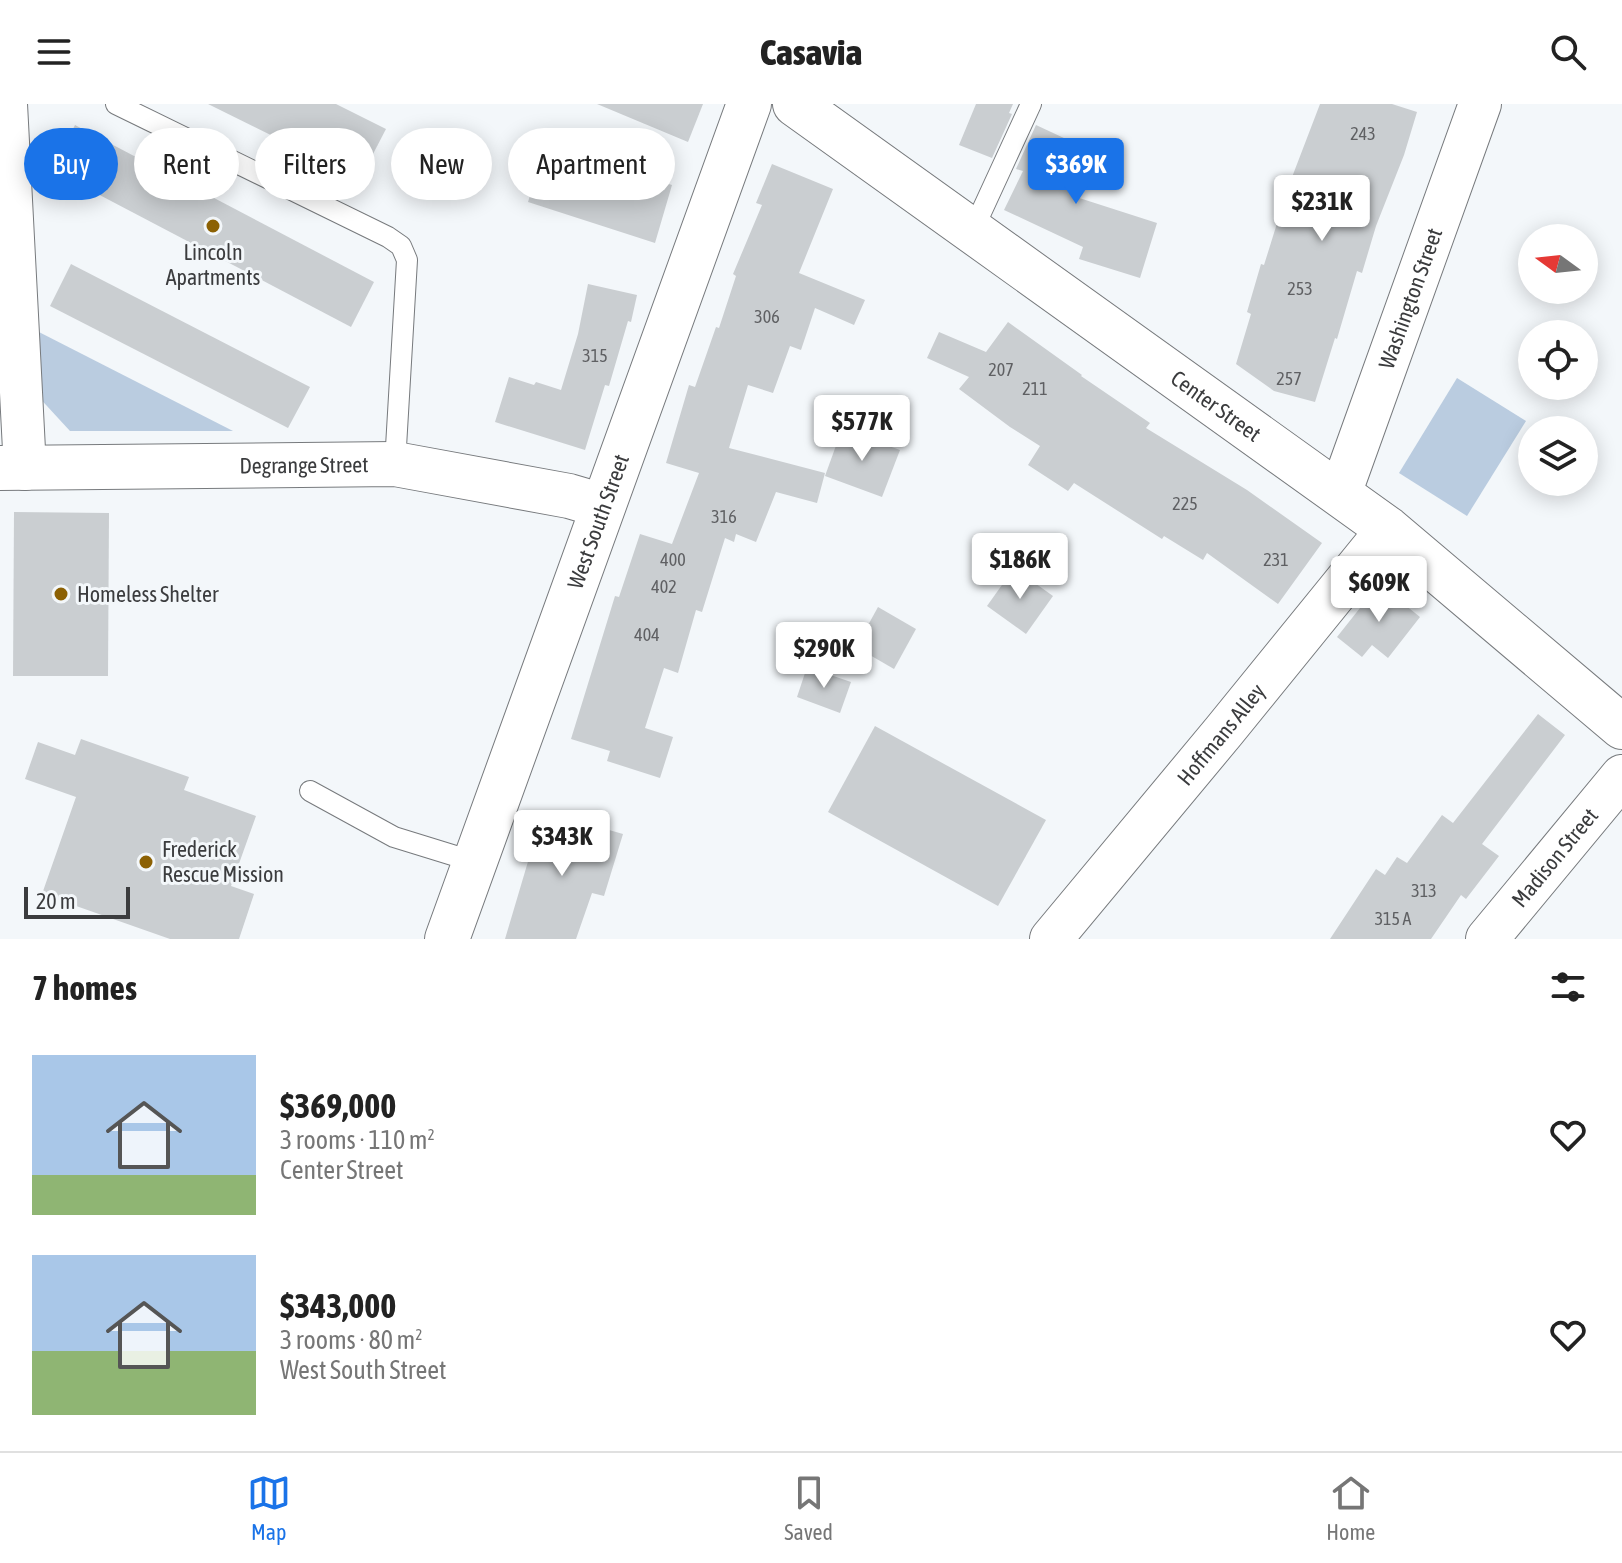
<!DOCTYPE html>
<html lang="en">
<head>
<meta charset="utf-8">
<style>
  :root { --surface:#fff; --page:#f2f2f2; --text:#222; --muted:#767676; --line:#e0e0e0; --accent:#1a73e8 }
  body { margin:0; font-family:"Asap Condensed",sans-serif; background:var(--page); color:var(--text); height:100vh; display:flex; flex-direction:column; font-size:30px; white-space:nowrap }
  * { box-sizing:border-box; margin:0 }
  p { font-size:26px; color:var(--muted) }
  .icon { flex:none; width:44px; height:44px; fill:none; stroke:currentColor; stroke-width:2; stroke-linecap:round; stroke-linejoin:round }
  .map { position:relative; height:835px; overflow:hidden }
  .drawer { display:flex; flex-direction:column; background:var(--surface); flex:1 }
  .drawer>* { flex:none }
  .top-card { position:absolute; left:24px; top:24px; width:800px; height:72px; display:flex; gap:16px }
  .needle { width:52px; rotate:285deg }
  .buttons { position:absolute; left:1518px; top:120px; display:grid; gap:16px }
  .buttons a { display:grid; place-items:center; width:80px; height:80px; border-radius:50%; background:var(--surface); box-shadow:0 4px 20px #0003; font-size:40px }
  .scale { position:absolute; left:24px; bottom:20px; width:106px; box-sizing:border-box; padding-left:8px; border:4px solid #3b3c3e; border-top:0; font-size:22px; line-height:28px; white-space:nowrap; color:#3b3c3e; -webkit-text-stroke:6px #f3f7fa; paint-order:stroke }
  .price { position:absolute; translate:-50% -68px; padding:0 18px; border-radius:8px; background:#fff; color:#222; font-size:26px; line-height:52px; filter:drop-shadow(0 2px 4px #0008) }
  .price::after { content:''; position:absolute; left:50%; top:48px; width:24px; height:18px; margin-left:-12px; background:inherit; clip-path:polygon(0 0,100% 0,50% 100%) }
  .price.current { background:var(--accent); color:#fff }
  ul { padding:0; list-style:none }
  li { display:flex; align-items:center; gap:24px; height:200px; padding:0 32px }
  li span { display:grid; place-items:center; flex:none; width:224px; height:160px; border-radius:0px; color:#555 }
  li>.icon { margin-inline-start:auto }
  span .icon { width:96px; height:96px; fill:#fffc; stroke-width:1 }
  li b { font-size:34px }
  h2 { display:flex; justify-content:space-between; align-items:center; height:96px; padding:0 32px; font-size:34px }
  .chip { padding:0 28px; border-radius:36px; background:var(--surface); box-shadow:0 4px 20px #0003; font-size:28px; line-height:72px }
  .chip.current { background:var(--accent); color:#fff }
  header { display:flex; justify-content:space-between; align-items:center; height:104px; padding:0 32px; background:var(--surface); font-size:36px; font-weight:800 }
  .tabs { display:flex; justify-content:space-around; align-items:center; height:112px; border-top:2px solid var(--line); background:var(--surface); font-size:22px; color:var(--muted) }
  .tabs a { display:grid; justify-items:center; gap:4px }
  .tabs .current { color:var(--accent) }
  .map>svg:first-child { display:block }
  .green { fill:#bacce0 }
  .building { fill:#caced1 }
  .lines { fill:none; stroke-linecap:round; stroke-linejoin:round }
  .service-casing { stroke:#777a7d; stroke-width:22 }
  .minor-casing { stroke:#777a7d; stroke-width:44 }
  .tertiary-casing { stroke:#777a7d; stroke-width:46 }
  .primary-casing { stroke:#777a7d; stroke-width:46 }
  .service { stroke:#fff; stroke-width:20 }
  .minor { stroke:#fff; stroke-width:42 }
  .tertiary { stroke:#fff; stroke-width:44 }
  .primary { stroke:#fff; stroke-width:44 }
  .poi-dot { fill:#8c6104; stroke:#f3f7fa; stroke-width:3 }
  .labels { text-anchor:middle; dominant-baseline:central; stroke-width:6; stroke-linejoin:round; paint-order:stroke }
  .number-label { font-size:18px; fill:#5f6063 }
  .poi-label { font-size:22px; fill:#3b3c3e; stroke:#f3f7fa; text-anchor:start }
  .street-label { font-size:22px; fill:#3b3c3e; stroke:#f3f7fa }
</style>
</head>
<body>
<header><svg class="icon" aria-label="menu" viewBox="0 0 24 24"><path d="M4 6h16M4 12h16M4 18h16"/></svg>Casavia<svg class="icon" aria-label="search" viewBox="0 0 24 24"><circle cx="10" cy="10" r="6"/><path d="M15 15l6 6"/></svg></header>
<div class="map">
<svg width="1622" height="835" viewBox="0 0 1622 835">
  <rect width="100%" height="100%" fill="#f3f7fa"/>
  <!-- green -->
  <g class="green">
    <path d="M35,226L233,327H70L35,289Z"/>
    <path d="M1457,274L1526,317L1467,412L1399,369Z"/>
  </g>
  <!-- building -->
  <g class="building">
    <path d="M208,0H336L386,25L360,75Z"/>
    <path d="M597,0H703L688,38Z"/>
    <path d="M976,0H1013L1009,9L1012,10L992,54L959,41Z"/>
    <path d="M1320,0H1392L1417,8L1404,51L1376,122L1362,169L1357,167L1337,235L1335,234L1315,298L1274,287L1236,260L1251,210L1247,208L1261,160L1264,161L1289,81Z"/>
    <path d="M75,21L374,178L351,223L52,66Z"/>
    <path d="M1036,21L1094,48L1073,92L1157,119L1140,174L1079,155L1083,143L1004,106L1023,67L1016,65Z"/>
    <path d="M559,45L672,81L655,139L528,98L537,69L550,72Z"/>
    <path d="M772,60L833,85L799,169L865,196L854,221L815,204L801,246L790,242L773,289L748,281L729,344L825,369L817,399L776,388L756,438L736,430L734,438L725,434L702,508L696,506L678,569L664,564L645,624L673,633L660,674L607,657L610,647L571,635L615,492L619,493L640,430L672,440L699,369L666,359L689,281L695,283L716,223L719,224L736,172L733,170L762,101L756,99Z"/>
    <path d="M71,160L310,283L288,324L50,202Z"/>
    <path d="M588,180L637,191L631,218L628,217L609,282L605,281L585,346L495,318L509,273L534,281L536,278L561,286L578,230Z"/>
    <path d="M1008,218L1082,271L1081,272L1150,319L1146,324L1247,386L1322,439L1278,500L1207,449L1203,456L1164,432L1162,435L1074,379L1068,387L1028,361L1040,342L1010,323L959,285L969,273L927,254L939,228L986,248Z"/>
    <path d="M842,325L900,346L882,393L825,372Z"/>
    <path d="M14,408L109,409L108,572H13Z"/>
    <path d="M1014,464L1053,492L1026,530L987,502Z"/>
    <path d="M1379,480L1420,513L1388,554L1372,541L1362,553L1337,533Z"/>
    <path d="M878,503L916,525L894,565L856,543Z"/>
    <path d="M807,563L851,578L840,609L797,593Z"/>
    <path d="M1538,610L1565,631L1482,740L1499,752L1466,795L1461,791L1431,835H1330L1376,765L1385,771L1397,753L1407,759L1442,711L1453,719Z"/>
    <path d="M875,622L1046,716L998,802L828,708Z"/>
    <path d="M81,635L189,673L184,686L256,712L231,782L254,790L239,835H170L42,790L76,693L25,675L38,638L75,651Z"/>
    <path d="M543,707L623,730L604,792L592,789L576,835H505Z"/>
  </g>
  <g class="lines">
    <!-- service casing -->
    <g class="service-casing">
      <g id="service">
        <path d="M116,0L388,133L401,142L407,156L395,360"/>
        <path d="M973,126L1031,0"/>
        <path d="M310,687L394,733L475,758"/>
      </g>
    </g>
    <!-- minor casing -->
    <g class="minor-casing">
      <g id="minor">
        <path d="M6,0L25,365"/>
        <path id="s1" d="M1340,390L1480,0"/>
        <path id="s2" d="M1051,835L1224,627L1388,425"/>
        <path id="s3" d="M1487,835L1622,672"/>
      </g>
    </g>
    <!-- tertiary casing -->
    <g class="tertiary-casing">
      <g id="tertiary">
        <path id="s4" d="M795,0L1388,425L1622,623"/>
        <path id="s5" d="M0,364L395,360L569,392L603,402"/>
      </g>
    </g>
    <!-- primary casing -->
    <g class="primary-casing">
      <g id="primary">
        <path id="s6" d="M447,835L749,0"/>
      </g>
    </g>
    <!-- service -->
    <use href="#service" class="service"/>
    <!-- minor -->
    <use href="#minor" class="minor"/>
    <!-- tertiary -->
    <use href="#tertiary" class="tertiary"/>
    <!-- primary -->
    <use href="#primary" class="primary"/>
  </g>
  <!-- markers -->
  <g class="poi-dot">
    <circle cx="213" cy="122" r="8"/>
    <circle cx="61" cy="490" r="8"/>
    <circle cx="146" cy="758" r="8"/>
  </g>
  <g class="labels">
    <!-- number labels -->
    <g class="number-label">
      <text x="1363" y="29">243</text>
      <text x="1300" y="184">253</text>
      <text x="767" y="212">306</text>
      <text x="595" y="251">315</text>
      <text x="1001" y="265">207</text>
      <text x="1289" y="274">257</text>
      <text x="1035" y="284">211</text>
      <text x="1185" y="399">225</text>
      <text x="724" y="412">316</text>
      <text x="673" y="455">400</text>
      <text x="1276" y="455">231</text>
      <text x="664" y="482">402</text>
      <text x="647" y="530">404</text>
      <text x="1424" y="786">313</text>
      <text x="1393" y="814">315 A</text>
    </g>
    <!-- poi labels -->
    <g class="poi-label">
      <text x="213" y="148" text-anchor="middle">Lincoln<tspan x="213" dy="25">Apartments</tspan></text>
      <text x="77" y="490">Homeless Shelter</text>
      <text x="162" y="745">Frederick<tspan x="162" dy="25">Rescue Mission</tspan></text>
    </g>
    <!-- street labels -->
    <g class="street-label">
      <text stroke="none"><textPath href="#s1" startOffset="208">Washington Street</textPath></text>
      <text stroke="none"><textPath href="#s4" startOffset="518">Center Street</textPath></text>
      <text stroke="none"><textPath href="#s5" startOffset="304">Degrange Street</textPath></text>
      <text stroke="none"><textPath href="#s6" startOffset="444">West South Street</textPath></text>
      <text stroke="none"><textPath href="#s2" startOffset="266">Hoffmans Alley</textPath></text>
      <text stroke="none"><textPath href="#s3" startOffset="106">Madison Street</textPath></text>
    </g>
  </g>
</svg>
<div class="buttons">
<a><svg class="needle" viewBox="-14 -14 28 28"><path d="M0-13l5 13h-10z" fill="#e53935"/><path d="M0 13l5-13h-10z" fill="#767676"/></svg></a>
<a><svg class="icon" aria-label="locate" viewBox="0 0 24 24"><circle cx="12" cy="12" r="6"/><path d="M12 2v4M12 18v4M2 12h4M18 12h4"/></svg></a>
<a><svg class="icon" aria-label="layers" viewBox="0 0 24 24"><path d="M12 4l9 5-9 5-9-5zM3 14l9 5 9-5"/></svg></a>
</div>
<div class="scale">20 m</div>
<b class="price current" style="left:1076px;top:102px">$369K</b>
<b class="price" style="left:1322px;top:139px">$231K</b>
<b class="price" style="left:862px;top:359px">$577K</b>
<b class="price" style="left:1020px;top:497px">$186K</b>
<b class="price" style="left:1379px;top:520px">$609K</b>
<b class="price" style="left:824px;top:586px">$290K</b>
<b class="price" style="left:562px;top:774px">$343K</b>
<div class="top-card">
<a class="chip current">Buy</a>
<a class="chip">Rent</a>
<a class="chip">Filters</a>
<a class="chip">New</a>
<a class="chip">Apartment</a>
</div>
</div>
<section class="drawer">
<h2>7 homes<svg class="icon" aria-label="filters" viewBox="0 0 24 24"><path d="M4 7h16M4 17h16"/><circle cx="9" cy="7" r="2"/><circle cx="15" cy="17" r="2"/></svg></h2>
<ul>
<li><span style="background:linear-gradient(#a9c7e8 75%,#8fb573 0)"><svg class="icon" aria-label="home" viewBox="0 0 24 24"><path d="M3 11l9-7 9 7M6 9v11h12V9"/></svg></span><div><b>$369,000</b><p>3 rooms · 110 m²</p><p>Center Street</p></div><svg class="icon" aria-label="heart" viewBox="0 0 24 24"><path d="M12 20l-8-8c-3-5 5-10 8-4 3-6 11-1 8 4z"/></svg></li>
<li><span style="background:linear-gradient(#a9c7e8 60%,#8fb573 0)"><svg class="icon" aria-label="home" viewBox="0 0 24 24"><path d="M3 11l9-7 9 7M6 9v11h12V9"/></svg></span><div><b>$343,000</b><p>3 rooms · 80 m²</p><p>West South Street</p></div><svg class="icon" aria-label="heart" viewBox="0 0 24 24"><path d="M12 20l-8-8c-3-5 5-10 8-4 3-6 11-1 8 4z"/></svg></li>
</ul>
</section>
<nav class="tabs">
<a class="current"><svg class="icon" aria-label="map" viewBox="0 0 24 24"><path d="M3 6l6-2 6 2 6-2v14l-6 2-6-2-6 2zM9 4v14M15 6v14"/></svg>Map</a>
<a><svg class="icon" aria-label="saved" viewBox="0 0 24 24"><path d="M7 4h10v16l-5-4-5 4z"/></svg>Saved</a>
<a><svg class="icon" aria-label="home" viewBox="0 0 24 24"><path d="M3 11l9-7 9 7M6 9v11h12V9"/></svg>Home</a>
</nav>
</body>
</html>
